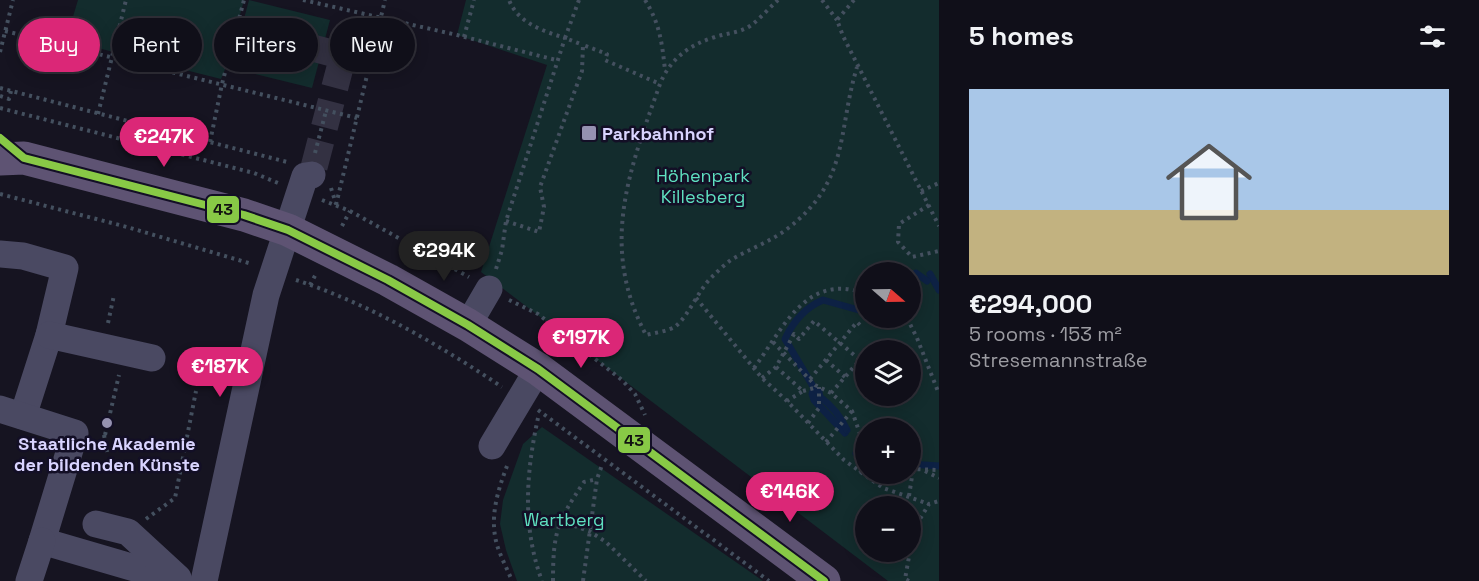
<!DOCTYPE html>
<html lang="en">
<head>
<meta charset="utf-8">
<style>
  :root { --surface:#100f19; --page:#191822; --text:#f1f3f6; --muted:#9c9ca2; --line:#302f38; --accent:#db2777 }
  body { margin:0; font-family:"Space Grotesk",sans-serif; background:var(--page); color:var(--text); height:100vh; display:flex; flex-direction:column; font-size:22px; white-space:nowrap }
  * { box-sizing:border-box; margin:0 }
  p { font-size:20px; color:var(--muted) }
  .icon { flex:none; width:33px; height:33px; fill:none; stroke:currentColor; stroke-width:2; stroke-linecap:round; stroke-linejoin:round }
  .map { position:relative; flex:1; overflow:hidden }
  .drawer { display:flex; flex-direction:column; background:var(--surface); width:540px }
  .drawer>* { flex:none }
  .top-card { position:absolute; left:18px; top:18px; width:570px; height:54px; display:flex; gap:12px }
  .needle { width:39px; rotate:110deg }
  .fabs { position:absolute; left:855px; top:262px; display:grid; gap:12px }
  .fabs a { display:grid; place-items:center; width:66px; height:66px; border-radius:50%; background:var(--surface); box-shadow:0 3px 15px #0003,0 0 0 2px var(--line); font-size:30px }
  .price { position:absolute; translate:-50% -51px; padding:0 14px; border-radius:21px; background:var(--accent); color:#fff; font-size:20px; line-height:39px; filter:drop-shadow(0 2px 3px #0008) }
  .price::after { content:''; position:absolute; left:50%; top:36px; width:18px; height:14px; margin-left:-9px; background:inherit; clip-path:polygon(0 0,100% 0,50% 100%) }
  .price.active { background:#222; color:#fff }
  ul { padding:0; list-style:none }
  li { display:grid; align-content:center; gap:12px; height:318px; padding:0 30px }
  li+li { border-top:2px solid var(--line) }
  li span { display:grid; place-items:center; height:186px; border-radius:0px; color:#555 }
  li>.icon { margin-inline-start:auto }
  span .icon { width:108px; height:108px; fill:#fffc; stroke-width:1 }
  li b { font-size:26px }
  h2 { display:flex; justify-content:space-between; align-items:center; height:72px; padding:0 30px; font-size:26px }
  .pill { padding:0 21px; border-radius:27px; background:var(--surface); box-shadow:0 3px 15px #0003,0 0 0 2px var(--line); font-size:21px; line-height:54px }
  .pill.active { background:var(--accent); color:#fff }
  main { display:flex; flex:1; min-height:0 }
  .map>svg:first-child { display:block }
  .green { fill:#132c2d; fill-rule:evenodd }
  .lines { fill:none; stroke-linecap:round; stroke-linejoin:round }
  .stream { stroke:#0d2144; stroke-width:7 }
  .minor-tunnel { stroke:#333142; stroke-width:27; stroke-dasharray:27 14; stroke-linecap:butt }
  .path { stroke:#44505f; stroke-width:4; stroke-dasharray:3 4.5; stroke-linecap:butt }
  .minor { stroke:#4a4962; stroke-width:27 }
  .major { stroke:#5e5373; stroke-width:33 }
  .bus-1-casing { stroke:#130f26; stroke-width:12 }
  .bus-1 { stroke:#88c946; stroke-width:8 }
  .poi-dot { fill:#9591b1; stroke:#130f26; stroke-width:2 }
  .labels { text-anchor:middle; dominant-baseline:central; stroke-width:5; stroke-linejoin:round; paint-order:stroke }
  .poi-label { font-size:18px; font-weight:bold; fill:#d9d4ff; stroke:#130f26; text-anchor:start }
  .park-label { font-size:18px; fill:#5fe0c0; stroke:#130f26 }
  .line-badge { stroke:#130f26; stroke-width:2 }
  .pale-badge-label { font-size:16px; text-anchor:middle; font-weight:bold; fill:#111 }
</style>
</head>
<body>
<main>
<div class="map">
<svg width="939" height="581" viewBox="0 0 939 581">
  <rect width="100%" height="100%" fill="#161421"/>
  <!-- green -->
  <g class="green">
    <path d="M78,0H244L226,67L221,79L66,40Z"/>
    <path d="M249,0L330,20L312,88L231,68Z"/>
    <path d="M466,0H939V581H888L481,272L547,65L457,35ZM866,273H910V318H866ZM866,351H910V396H866ZM866,429H910V474H866ZM866,507H910V552H866Z"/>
    <path d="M542,427L756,576L763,581H517L506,550L500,524L503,500L523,444Z"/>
  </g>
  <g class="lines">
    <!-- stream -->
    <g class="stream">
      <path d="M930,274L939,290"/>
      <path d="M910,277L916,273L927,281"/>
      <path d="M910,288L916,291L915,296"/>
      <path d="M878,318H888"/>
      <path d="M814,388L812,394L814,400L845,433"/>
      <path d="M847,430C841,417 831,405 820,397L819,392L814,388L785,339C793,322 806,307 823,300L866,312"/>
      <path d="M856,453L860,454L866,450"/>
      <path d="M910,464L939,466"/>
    </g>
    <!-- minor-tunnel -->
    <path class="minor-tunnel" d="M309,47L343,56L312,175"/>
    <!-- path -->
    <g class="path">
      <path d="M303,0L457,35L556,60"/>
      <path d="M579,0L565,38L583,45"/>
      <path d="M645,0C660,24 662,43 665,70"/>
      <path d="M778,0C769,8 760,19 750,26C739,33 727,33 715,37C689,45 670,59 660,84C629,171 599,246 646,335C654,333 669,331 676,326C690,314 699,288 714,275C719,270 725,264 731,260C749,249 770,242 787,229C850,181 837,133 857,67"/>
      <path d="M822,0L837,20"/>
      <path d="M854,0L837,20L843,36L939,226"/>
      <path d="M5,31L357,118"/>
      <path d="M464,37L474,0"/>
      <path d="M0,52L13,0"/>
      <path d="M0,88L287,162"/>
      <path d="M0,96L9,99L11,91"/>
      <path d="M0,108L254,173L278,183"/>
      <path d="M98,114L126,0"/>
      <path d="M210,142L222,84L244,0"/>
      <path d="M315,153L326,111"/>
      <path d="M331,188L336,204"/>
      <path d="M921,191L939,183"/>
      <path d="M0,194L127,227L252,264"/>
      <path d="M322,200L350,211L469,277"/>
      <path d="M336,205L385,0"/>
      <path d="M929,205L899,224L898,242L912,257L939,251"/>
      <path d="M506,221L539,232L544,207L540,187L582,71L583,45L607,54L605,60L607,61L660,84"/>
      <path d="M342,226L350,211"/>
      <path d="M496,269L502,250L506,221L565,38C543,31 518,23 509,0"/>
      <path d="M296,280C369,304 438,344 502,387"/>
      <path d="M310,285L317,272"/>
      <path d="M696,298L762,378L787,401L844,460L883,488L929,504"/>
      <path d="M509,300L538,314L622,380L635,394L645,415"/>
      <path d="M907,318L917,338L939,394"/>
      <path d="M108,323L114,295"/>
      <path d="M773,342L815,385L831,393L852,411L866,451"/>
      <path d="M867,351L872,345L877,350"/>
      <path d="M826,360L845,377"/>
      <path d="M776,367L803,391L787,401"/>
      <path d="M754,368C783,329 806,271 866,294"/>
      <path d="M762,378L776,367L794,334L799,339L814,321L866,365"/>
      <path d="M810,379L857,322L862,327"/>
      <path d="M803,391L814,388L815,385"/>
      <path d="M831,393L866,353"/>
      <path d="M538,410L769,581"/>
      <path d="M538,418C526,473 522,527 542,581"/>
      <path d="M808,423L819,408V387"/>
      <path d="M104,435L107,452"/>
      <path d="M105,435L119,375"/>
      <path d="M826,442L852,411"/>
      <path d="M507,466C498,490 490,515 496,541C499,554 507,568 512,581"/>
      <path d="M910,469L939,470"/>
      <path d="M925,471L939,478"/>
      <path d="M860,473L866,464"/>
      <path d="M909,496L913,470"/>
      <path d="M146,519L175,498L196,391"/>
      <path d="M560,521L589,531L606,542L646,581"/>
      <path d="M553,581C553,532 557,522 584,482L597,479"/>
      <path d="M583,581L597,479L602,465"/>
      <path d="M909,581L905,579L914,529L929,504L939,501"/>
    </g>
    <!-- minor -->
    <g class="minor">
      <path d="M0,254L23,256L65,268L49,335L23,416"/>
      <path d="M468,325L489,289"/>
      <path d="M49,335L152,358"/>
      <path d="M0,409L75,433L42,541L179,581"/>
      <path d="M492,446L538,369"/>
      <path d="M96,524L128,532L178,578"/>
      <path d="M29,581L42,541"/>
      <path d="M204,581L266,295L305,176L312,175"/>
    </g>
    <!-- major -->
    <path class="major" d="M0,159L24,158L244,215L288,230L388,280L468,325L538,369L824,581"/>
    <!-- bus-1 casing -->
    <g class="bus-1-casing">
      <path id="bus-1" d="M0,138L24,158L244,215L288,230L388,280L468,325L538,369L824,581"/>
    </g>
    <!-- bus-1 -->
    <use href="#bus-1" class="bus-1"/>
  </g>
  <!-- markers -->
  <g class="poi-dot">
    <rect x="581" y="125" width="16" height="16" rx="3"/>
    <circle cx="107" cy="423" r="6"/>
  </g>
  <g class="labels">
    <!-- poi labels -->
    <g class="poi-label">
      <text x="602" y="133">Parkbahnhof</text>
      <text x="107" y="443" text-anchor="middle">Staatliche Akademie<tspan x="107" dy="21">der bildenden Künste</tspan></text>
    </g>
    <!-- park labels -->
    <g class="park-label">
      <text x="703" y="175">Höhenpark<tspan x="703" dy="21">Killesberg</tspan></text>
      <text x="564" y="519">Wartberg</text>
    </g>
  </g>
  <g class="line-badge">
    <rect x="206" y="195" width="34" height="29" rx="6" fill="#88c946"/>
    <rect x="617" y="426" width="34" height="28" rx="6" fill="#88c946"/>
  </g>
  <g class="pale-badge-label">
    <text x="223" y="215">43</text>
    <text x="634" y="446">43</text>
  </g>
</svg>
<div class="fabs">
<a><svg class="needle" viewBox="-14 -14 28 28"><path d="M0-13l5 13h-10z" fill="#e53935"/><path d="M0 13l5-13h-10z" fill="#9c9ca2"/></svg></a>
<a><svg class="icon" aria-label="layers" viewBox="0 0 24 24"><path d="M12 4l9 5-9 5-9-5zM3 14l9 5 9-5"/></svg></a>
<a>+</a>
<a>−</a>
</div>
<b class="price" style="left:164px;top:168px">€247K</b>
<b class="price active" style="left:444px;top:282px">€294K</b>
<b class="price" style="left:581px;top:369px">€197K</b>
<b class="price" style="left:220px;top:398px">€187K</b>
<b class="price" style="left:790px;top:523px">€146K</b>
<div class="top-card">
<a class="pill active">Buy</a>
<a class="pill">Rent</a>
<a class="pill">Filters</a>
<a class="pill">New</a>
</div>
</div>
<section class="drawer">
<h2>5 homes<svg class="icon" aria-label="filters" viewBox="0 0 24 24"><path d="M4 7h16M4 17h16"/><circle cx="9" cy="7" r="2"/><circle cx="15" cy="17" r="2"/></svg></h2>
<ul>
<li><span style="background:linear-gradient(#a9c7e8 65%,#c2b280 0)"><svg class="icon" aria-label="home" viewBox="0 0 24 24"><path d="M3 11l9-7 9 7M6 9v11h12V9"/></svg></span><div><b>€294,000</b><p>5 rooms · 153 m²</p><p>Stresemannstraße</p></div></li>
</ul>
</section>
</main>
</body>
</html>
